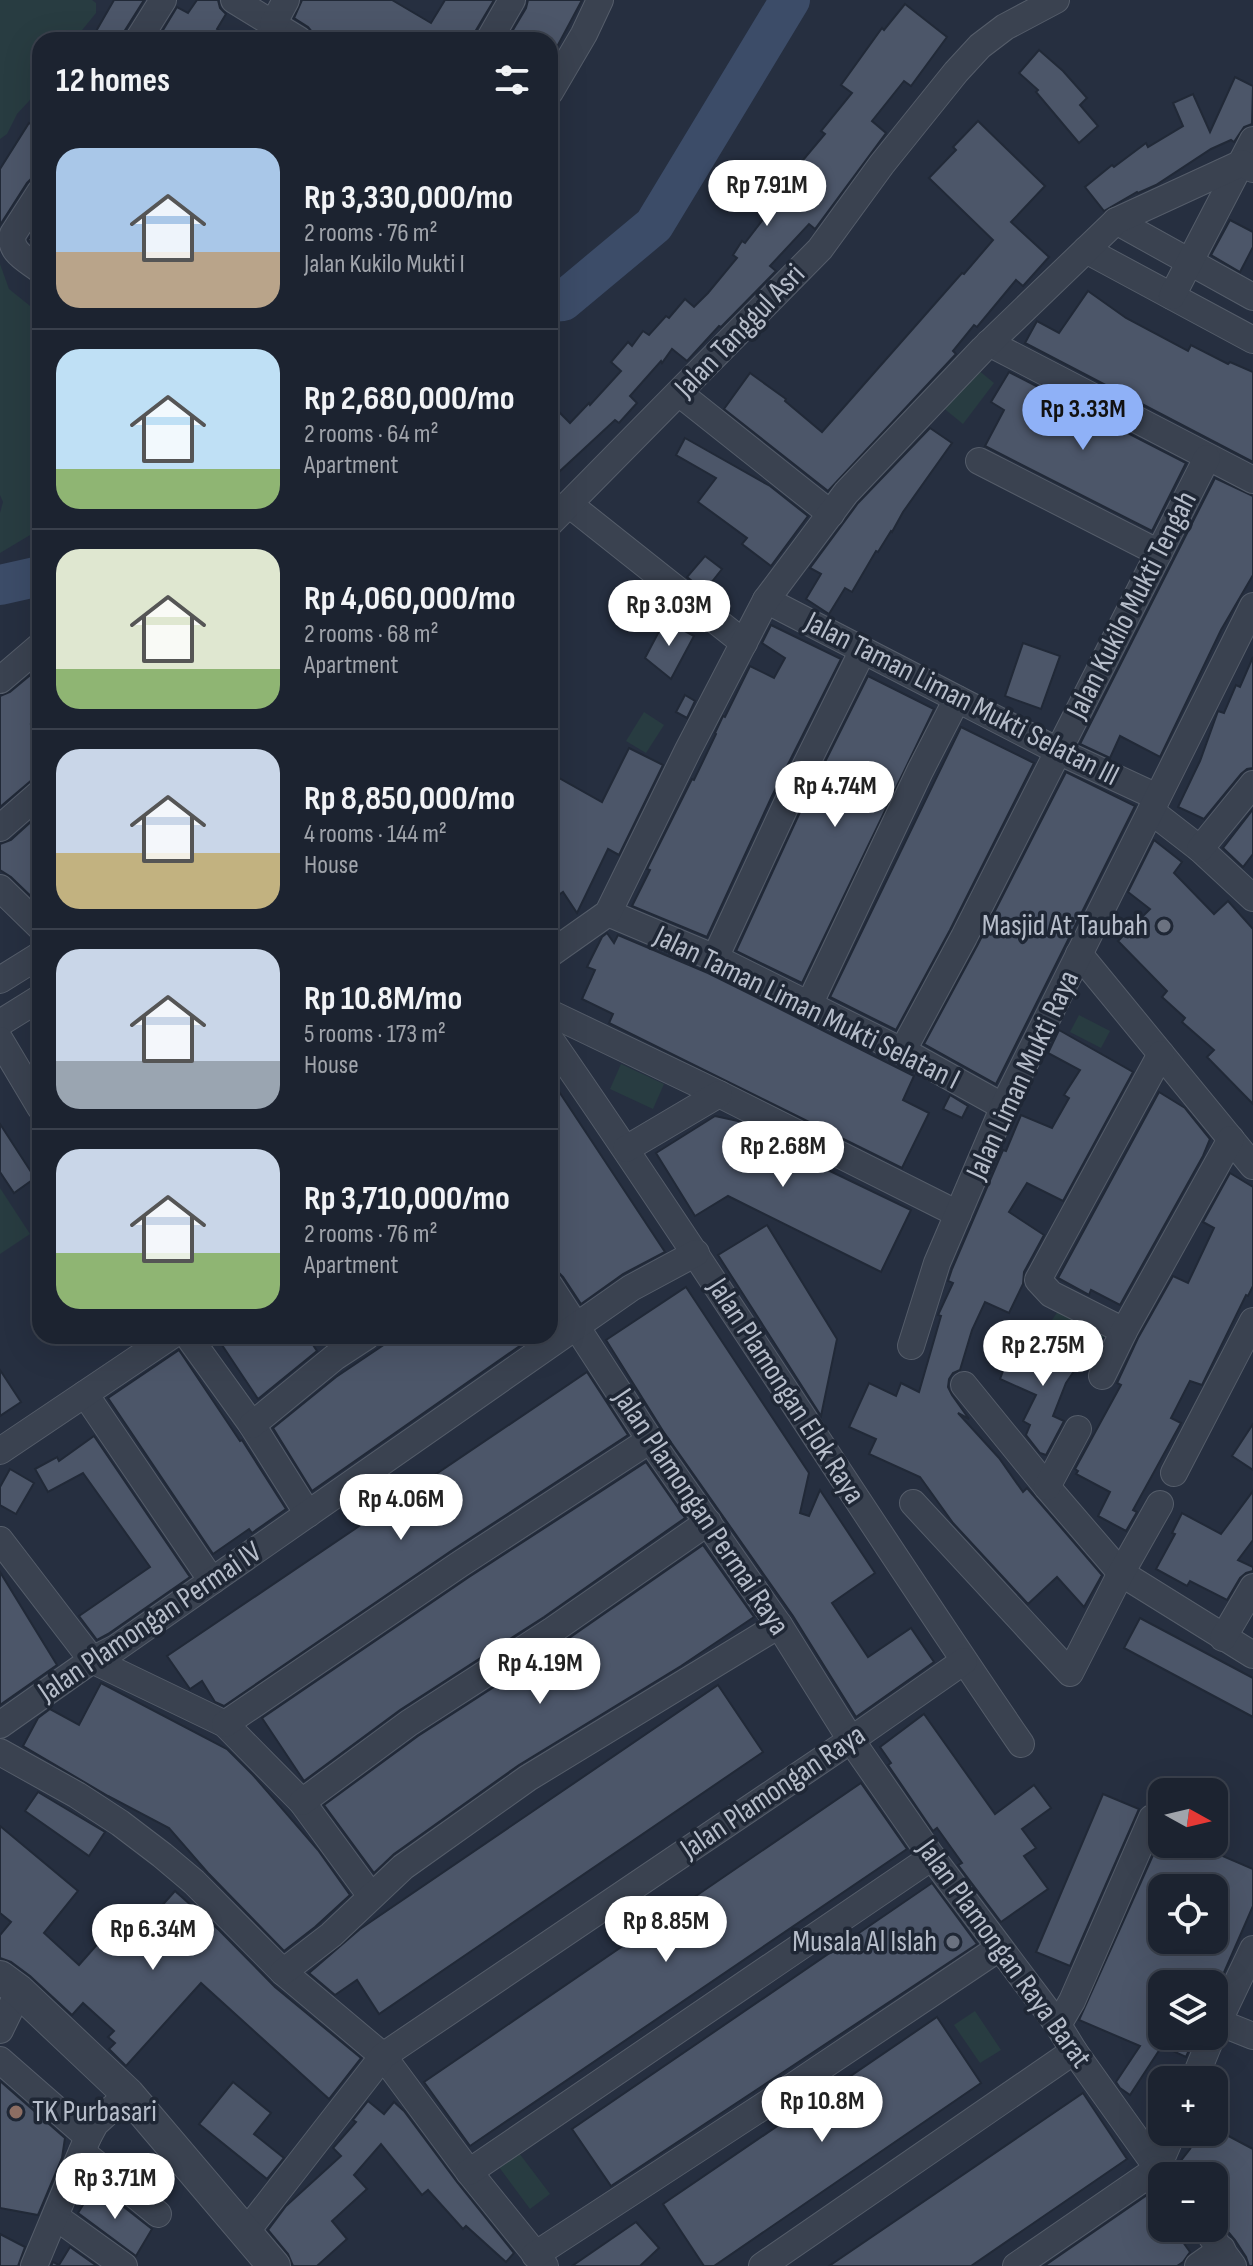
<!DOCTYPE html>
<html lang="en">
<head>
<meta charset="utf-8">
<style>
  :root { --surface:#1c2330; --page:#252b38; --text:#f1f3f6; --muted:#a0a4ab; --line:#3a404c; --accent:#8fb1f7 }
  body { margin:0; font-family:"Sofia Sans Condensed",sans-serif; background:var(--page); color:var(--text); height:100vh; display:flex; flex-direction:column; font-size:30px; white-space:nowrap }
  * { box-sizing:border-box; margin:0 }
  p { font-size:26px; color:var(--muted) }
  .icon { flex:none; width:44px; height:44px; fill:none; stroke:currentColor; stroke-width:2; stroke-linecap:round; stroke-linejoin:round }
  .map { position:relative; flex:1; overflow:hidden }
  .panel { position:absolute; left:32px; top:32px; width:526px; height:1312px; display:flex; flex-direction:column; background:var(--surface); border-radius:24px; box-shadow:0 8px 32px #0002,0 0 0 2px var(--line) }
  .panel>* { flex:none }
  .needle { width:52px; rotate:98deg }
  .controls { position:absolute; left:1148px; top:1778px; display:grid; gap:16px }
  .controls a { display:grid; place-items:center; width:80px; height:80px; border-radius:16px; background:var(--surface); box-shadow:0 8px 32px #0002,0 0 0 2px var(--line); font-size:40px }
  .price { position:absolute; translate:-50% -68px; padding:0 18px; border-radius:28px; background:#fff; color:#222; font-size:26px; line-height:52px; filter:drop-shadow(0 2px 4px #0008) }
  .price::after { content:''; position:absolute; left:50%; top:48px; width:24px; height:18px; margin-left:-12px; background:inherit; clip-path:polygon(0 0,100% 0,50% 100%) }
  .price.current { background:var(--accent); color:#111 }
  ul { padding:0; list-style:none }
  li { display:flex; align-items:center; gap:24px; height:200px; padding:0 24px }
  li+li { border-top:2px solid var(--line) }
  li span { display:grid; place-items:center; flex:none; width:224px; height:160px; border-radius:24px; color:#555 }
  li>.icon { margin-inline-start:auto }
  span .icon { width:96px; height:96px; fill:#fffc; stroke-width:1 }
  li b { font-size:34px }
  h2 { display:flex; justify-content:space-between; align-items:center; height:96px; padding:0 24px; font-size:34px }
  .map>svg:first-child { display:block }
  .green { fill:#283c41 }
  .lines { fill:none; stroke-linecap:round; stroke-linejoin:round }
  .river { stroke:#3c4c68; stroke-width:40 }
  .building { fill:#4c5669; stroke:#212937; stroke-width:2; fill-rule:evenodd }
  .minor-casing { stroke:#555d6a; stroke-width:28 }
  .tertiary-casing { stroke:#555d6a; stroke-width:34 }
  .minor { stroke:#3a4250; stroke-width:26 }
  .tertiary { stroke:#3a4250; stroke-width:32 }
  .worship-dot { fill:#6b7280; stroke:#1f2735; stroke-width:3 }
  .education-dot { fill:#8d6e63; stroke:#1f2735; stroke-width:3 }
  .labels { text-anchor:middle; dominant-baseline:central; stroke-width:7; stroke-linejoin:round; paint-order:stroke }
  .street-label { font-size:30px; fill:#b6bdca; stroke:#1f2735 }
  .poi-label { font-size:30px; fill:#b6bdca; stroke:#1f2735; text-anchor:end }
</style>
</head>
<body>
<div class="map">
<svg width="1253" height="2266" viewBox="0 0 1253 2266">
  <rect width="100%" height="100%" fill="#262f40"/>
  <!-- green -->
  <g class="green">
    <path d="M0,0H92L96,3V13L74,40H40V89L17,114L7,134L0,139Z"/>
    <path d="M0,264L9,289L40,314V529L0,553V513L3,502L0,495Z"/>
    <path d="M972,365L994,383L963,424L941,406Z"/>
    <path d="M644,712L664,725L646,753L626,741Z"/>
    <path d="M1079,1015L1110,1031L1101,1048L1070,1032Z"/>
    <path d="M621,1064L664,1084L653,1109L610,1089Z"/>
    <path d="M0,1188L30,1234L0,1254Z"/>
    <path d="M1061,1307L1104,1336L1096,1349L1052,1320Z"/>
    <path d="M975,2011L1001,2050L980,2063L954,2025Z"/>
    <path d="M519,2153L550,2194L530,2209L499,2167Z"/>
  </g>
  <g class="lines">
    <!-- river -->
    <g class="river">
      <path d="M550,302L563,301L654,225L790,0"/>
      <path d="M0,585L40,576"/>
    </g>
  </g>
  <!-- building -->
  <g class="building">
    <path d="M114,0H144L124,32L122,40H91Z"/>
    <path d="M197,0H218L220,8L226,14L217,29L233,40H157L177,7L188,13Z"/>
    <path d="M302,0H392L431,23L445,0H494L475,32L473,40H315L313,33L308,27L294,18Z"/>
    <path d="M528,0H582L550,60V40H507L526,8Z"/>
    <path d="M905,4L947,37L911,86L904,81L872,121L886,133L815,229L809,224L770,266L776,271L721,327L719,326L687,361L672,349L662,363L661,361L630,396L637,403L619,423L615,420L560,471L550,460V403L570,423L589,403L590,405L621,371L611,362L628,342L632,346L643,331L649,335L666,316L669,318L685,299L694,307L708,293L737,258L733,255L742,241L745,243L764,218L766,219L805,172L798,166L825,134L821,131L852,93L841,85L882,28L884,30Z"/>
    <path d="M1039,50L1063,71L1087,98L1080,105L1098,126L1079,143L1036,92L1038,90L1019,73Z"/>
    <path d="M1235,77L1253,86L1252,124L1244,127L1234,142L1231,140L1211,149L1156,185L1138,193L1137,192L1104,211L1085,187L1112,165L1114,167L1146,143L1148,147L1183,126L1173,103L1193,94L1210,132Z"/>
    <path d="M978,121L1045,186L1011,222L1049,257L1023,286L1016,280L977,327L974,325L953,351L956,354L828,491L724,409L750,373L786,399L785,401L822,432L962,273L964,274L993,240L929,178L956,150L953,147Z"/>
    <path d="M29,123L40,130V176L32,178L27,183L0,225V169Z"/>
    <path d="M1230,220L1253,232V247L1240,272L1211,255Z"/>
    <path d="M40,222V250L28,240Z"/>
    <path d="M1088,291L1126,318L1188,351L1191,345L1228,364L1230,362L1253,372V462L1025,343L1037,321L1059,333Z"/>
    <path d="M1009,372L1186,463L1152,531L985,446L1004,410L991,402Z"/>
    <path d="M930,428L952,443L903,512L892,532L891,531L878,552L876,551L852,592L845,588L829,614L806,599L821,574L810,568L858,503Z"/>
    <path d="M685,438L770,486L808,516L771,566L742,544L747,538L698,502L716,478L676,455Z"/>
    <path d="M1215,478L1253,496V575L1221,630L1160,757L1120,736L1110,758L1080,744Z"/>
    <path d="M705,556L722,569L711,583L718,588L712,597L687,577Z"/>
    <path d="M665,620L694,636L671,679L645,658Z"/>
    <path d="M771,625L841,659L772,796L707,937L632,906L650,870L647,869L692,779L694,780L716,734L715,733L723,716L725,717L750,666L774,678L785,658L762,643Z"/>
    <path d="M1023,643L1060,656L1041,709L1005,696Z"/>
    <path d="M1253,657V768L1247,769L1241,774L1204,819L1178,807L1200,761L1218,711L1224,713L1236,685L1240,687Z"/>
    <path d="M40,667V716L31,724L40,733V773L0,807V696L10,692Z"/>
    <path d="M868,676L934,709L802,983L736,951L801,810Z"/>
    <path d="M685,695L695,701L687,718L676,712Z"/>
    <path d="M961,727L1034,763L950,930L896,1030L830,997Z"/>
    <path d="M629,748L663,765L619,855L608,849L577,913L563,892L550,901V773L602,802Z"/>
    <path d="M1066,772L1135,806L996,1084L924,1044L978,944Z"/>
    <path d="M1253,809V854L1243,867L1223,848Z"/>
    <path d="M34,819L40,826V905L11,877L0,870V844L11,840Z"/>
    <path d="M1154,840L1182,862L1174,873L1214,914L1228,901L1253,929V1104L1207,1057L1214,1050L1182,1022L1185,1018L1162,997L1167,991L1118,941L1150,909L1128,892Z"/>
    <path d="M607,933L614,943L618,935L708,973L914,1076L903,1100L929,1113L902,1168L609,1023L613,1014L582,999L595,970L587,967L602,937Z"/>
    <path d="M1059,1030L1133,1072L1063,1201L1027,1183L1009,1212L1044,1235L1024,1272L1023,1284L1009,1313L985,1302L972,1330L960,1370L953,1373L949,1379L948,1387L952,1395L969,1419L958,1413L999,1458L1023,1492L1027,1488L1102,1575L1084,1607L1057,1577L1028,1604L953,1523L920,1477L869,1454L876,1439L849,1427L869,1383L896,1396L901,1383L919,1392L941,1316L938,1315L953,1283L948,1281L952,1269L1003,1150L1006,1151L1021,1115L1052,1128L1069,1098L1064,1095L1080,1070L1048,1053Z"/>
    <path d="M550,1078L665,1252L623,1274L581,1304L563,1277L558,1272L550,1270Z"/>
    <path d="M1159,1092L1185,1108L1210,1139L1203,1156L1120,1305L1091,1290L1089,1295L1058,1278Z"/>
    <path d="M950,1095L968,1106L962,1118L943,1109Z"/>
    <path d="M715,1116L738,1121L807,1156L805,1159L911,1210L881,1272L728,1196L695,1216L656,1153Z"/>
    <path d="M0,1124L35,1178L14,1193L0,1172Z"/>
    <path d="M1230,1173L1253,1187V1286L1248,1296L1246,1295L1202,1385L1190,1381L1171,1418L1181,1423L1133,1510L1137,1512L1126,1531L1098,1516L1110,1492L1076,1474L1078,1471L1075,1469L1121,1385L1117,1383L1138,1338L1173,1276L1188,1283L1214,1228L1203,1222Z"/>
    <path d="M767,1225L837,1339L821,1416L718,1255Z"/>
    <path d="M686,1287L809,1473L800,1513L809,1516L820,1490L875,1573L832,1603L868,1657L911,1628L934,1662L856,1717L793,1616L663,1431L606,1340Z"/>
    <path d="M216,1336H307L317,1351L258,1399Z"/>
    <path d="M397,1336H534L312,1491L273,1428L336,1377Z"/>
    <path d="M1050,1336L1083,1358L1066,1383L1053,1416L1064,1421L1046,1455L1040,1453L1026,1435L1030,1425L1023,1421L1036,1395L1000,1379L1010,1353L1033,1362Z"/>
    <path d="M179,1350L240,1441L242,1440L286,1509L252,1533L249,1529L213,1554L108,1398Z"/>
    <path d="M0,1370L21,1402L0,1416Z"/>
    <path d="M587,1372L628,1435L451,1551L224,1706L215,1702L202,1681L190,1689L167,1656Z"/>
    <path d="M1253,1424V1470L1232,1456Z"/>
    <path d="M94,1436L190,1577L108,1634L97,1640L79,1616L150,1567L83,1473L48,1492L35,1469L57,1457L59,1461Z"/>
    <path d="M646,1462L685,1518L544,1617L400,1710L304,1781L262,1718L469,1577Z"/>
    <path d="M10,1469L34,1483L16,1514L0,1505V1487Z"/>
    <path d="M1253,1491V1540L1238,1560L1253,1567V1571L1246,1573L1240,1578L1227,1600L1190,1581L1187,1586L1156,1569L1175,1534L1172,1533L1182,1513L1221,1534Z"/>
    <path d="M703,1545L754,1617L681,1666L519,1765L394,1854L374,1873L324,1805L418,1736L562,1643Z"/>
    <path d="M0,1572L57,1665L0,1705Z"/>
    <path d="M1140,1618L1253,1678V1717L1124,1648Z"/>
    <path d="M101,1683L227,1749L253,1775L318,1850L350,1895L315,1927L284,1951L208,1873L169,1828L108,1796L23,1746L38,1718L50,1709L79,1725Z"/>
    <path d="M718,1685L763,1752L379,2014L357,1980L335,1995L309,1973L360,1929Z"/>
    <path d="M924,1714L995,1814L1034,1785L1051,1808L1022,1829L1036,1848L1024,1856L1048,1889L1001,1922L958,1865L962,1863L937,1828L933,1831L888,1765L891,1763L880,1747Z"/>
    <path d="M861,1783L907,1849L470,2146L424,2082Z"/>
    <path d="M38,1792L105,1832L89,1856L25,1811Z"/>
    <path d="M1103,1794L1139,1809L1070,1966L1036,1952Z"/>
    <path d="M0,1826L78,1891L44,1933L79,1965L124,1914L141,1929L175,1891L219,1930L275,1987L361,2058L329,2099L201,1983L126,2066L109,2049L115,2043L108,2037L114,2031L83,2003L72,2015L30,1976L11,1962L0,1958V1935L11,1922L0,1913Z"/>
    <path d="M1162,1835V1844H1195L1253,1869V1906L1219,1984H1162V2036H1195L1186,2057L1162,2046L1130,2095L1120,2088L1116,2082L1140,2046L1079,2020ZM1162,1888H1214V1940H1162Z"/>
    <path d="M932,1883L977,1944L611,2186L572,2129Z"/>
    <path d="M937,2017L981,2083L714,2266H704L663,2204Z"/>
    <path d="M0,2081L65,2138L62,2158L38,2215L0,2208Z"/>
    <path d="M233,2082L271,2113L254,2134L284,2158L267,2179L199,2124Z"/>
    <path d="M1083,2093L1127,2159L971,2266H829Z"/>
    <path d="M368,2101L384,2114L394,2102L404,2111L457,2182L514,2253L506,2262L466,2226L463,2229L428,2190L422,2195L381,2144L354,2175L367,2189L332,2221L347,2239L317,2266H293L288,2254L268,2230L286,2206L341,2156L333,2148L356,2122L353,2120Z"/>
    <path d="M1199,2132H1221L1253,2149V2266H1249L1246,2257L1235,2240L1214,2215V2176H1179L1176,2167L1190,2149Z"/>
    <path d="M94,2187L115,2200L152,2229L136,2256L78,2213Z"/>
    <path d="M1150,2193L1162,2212V2228H1173L1190,2252L1183,2262L1177,2266H1044Z"/>
    <path d="M636,2222L659,2248L640,2266H572Z"/>
    <path d="M0,2234L25,2247L18,2266H0Z"/>
    <path d="M70,2247L97,2266H51L53,2262L59,2265Z"/>
  </g>
  <g class="lines">
    <!-- minor casing -->
    <g class="minor-casing">
      <g id="minor">
        <path d="M234,0L299,40"/>
        <path d="M273,24L286,0"/>
        <path d="M138,40L163,0"/>
        <path d="M489,40L512,0"/>
        <path d="M550,92L584,34L600,0"/>
        <path d="M40,192L13,234C8,252 28,260 40,270"/>
        <path d="M1116,221L1253,297"/>
        <path d="M1086,250L1253,340"/>
        <path d="M1172,296L1253,140"/>
        <path d="M989,343L1253,480"/>
        <path d="M679,393L831,514"/>
        <path d="M979,461L1159,553"/>
        <path d="M569,504L744,643"/>
        <path d="M550,523L820,249L882,164L956,72L980,46L1005,27L1056,0"/>
        <path d="M766,600L1058,751L1157,797"/>
        <path d="M0,680L40,646"/>
        <path d="M1151,811L1200,849L1253,898"/>
        <path d="M0,828L40,793"/>
        <path d="M1200,849L1253,784"/>
        <path d="M0,888L40,927"/>
        <path d="M608,913L715,958L914,1057L1004,1107"/>
        <path d="M550,954L608,913L688,750L766,600L846,493L983,349L1116,221L1242,163L1253,169"/>
        <path d="M1079,954L1253,1166"/>
        <path d="M715,958L787,803L863,650"/>
        <path d="M0,980L40,955"/>
        <path d="M809,1005L920,771L957,699"/>
        <path d="M550,1013L719,1094L958,1214"/>
        <path d="M0,1023L40,998"/>
        <path d="M550,1039C711,1271 861,1511 1021,1744"/>
        <path d="M0,1040L40,1107"/>
        <path d="M902,1052L964,937L1207,458"/>
        <path d="M626,1149L719,1094"/>
        <path d="M550,1286L650,1440L779,1625L851,1740L932,1857L1058,2025L1074,2051L1163,2176"/>
        <path d="M1124,1331L1051,1294L1038,1280L1161,1054"/>
        <path d="M188,1336L252,1425L308,1514"/>
        <path d="M911,1346L937,1263L1007,1099L1253,606"/>
        <path d="M1102,1376L1124,1331L1231,1139"/>
        <path d="M964,1385L1047,1487L1121,1573L1253,1655"/>
        <path d="M85,1394L212,1581"/>
        <path d="M252,1425L335,1357L367,1336"/>
        <path d="M0,1451L171,1336"/>
        <path d="M1174,1473L1253,1321"/>
        <path d="M1047,1487L1078,1429"/>
        <path d="M913,1503L1070,1673L1121,1573L1160,1504"/>
        <path d="M0,1540L92,1660L225,1724L302,1802L371,1896"/>
        <path d="M1223,1638L1253,1587"/>
        <path d="M225,1724L460,1564L650,1440"/>
        <path d="M0,1725L92,1660L116,1648L631,1288L696,1253"/>
        <path d="M0,1752L77,1795L120,1823L162,1855L194,1882L283,1972L383,2056L469,2172L545,2266"/>
        <path d="M302,1802L409,1723L553,1630L708,1522"/>
        <path d="M283,1972L331,1935L403,1867L528,1778L779,1625"/>
        <path d="M1218,2022L1253,2036"/>
        <path d="M1058,2025L1072,2001L1152,1818"/>
        <path d="M0,2030L19,1991"/>
        <path d="M1214,2031L1253,1949"/>
        <path d="M0,2060L88,2137"/>
        <path d="M1194,2080L1212,2036"/>
        <path d="M82,2152L158,2214"/>
        <path d="M1157,2169L1173,2132"/>
        <path d="M469,2172L932,1857"/>
        <path d="M56,2217L124,2266"/>
        <path d="M1205,2228L1233,2266"/>
        <path d="M246,2232L383,2056L851,1740L964,1661"/>
        <path d="M535,2255L765,2105L999,1948"/>
        <path d="M34,2266L88,2137L95,2124L128,2094"/>
        <path d="M762,2266L1074,2051"/>
        <path d="M1016,2266L1157,2169"/>
        <path d="M1198,2266L1222,2249"/>
      </g>
    </g>
    <!-- tertiary casing -->
    <g class="tertiary-casing">
      <path id="tertiary" d="M0,1977L19,1991L128,2094L274,2266"/>
    </g>
    <!-- minor -->
    <use href="#minor" class="minor"/>
    <!-- tertiary -->
    <use href="#tertiary" class="tertiary"/>
  </g>
  <!-- markers -->
  <g class="worship-dot">
    <circle cx="1164" cy="926" r="8"/>
    <circle cx="953" cy="1942" r="8"/>
  </g>
  <circle class="education-dot" cx="16" cy="2112" r="8"/>
  <g class="labels">
    <!-- street labels -->
    <g class="street-label">
      <text transform="translate(740 331) rotate(-46)">Jalan Tanggul Asri</text>
      <text transform="translate(1132 605) rotate(-63)">Jalan Kukilo Mukti Tengah</text>
      <text transform="translate(962 699) rotate(27)">Jalan Taman Liman Mukti Selatan III</text>
      <text transform="translate(807 1008) rotate(26)">Jalan Taman Liman Mukti Selatan I</text>
      <text transform="translate(1023 1075) rotate(-65)">Jalan Liman Mukti Raya</text>
      <text transform="translate(786 1391) rotate(57)">Jalan Plamongan Elok Raya</text>
      <text transform="translate(701 1512) rotate(56)">Jalan Plamongan Permai Raya</text>
      <text transform="translate(150 1622) rotate(-34)">Jalan Plamongan Permai IV</text>
      <text transform="translate(773 1792) rotate(-34)">Jalan Plamongan Raya</text>
      <text transform="translate(1004 1954) rotate(54)">Jalan Plamongan Raya Barat</text>
    </g>
    <!-- poi labels -->
    <g class="poi-label">
      <text x="1148" y="926">Masjid At Taubah</text>
      <text x="937" y="1942">Musala Al Islah</text>
      <text x="32" y="2112" text-anchor="start">TK Purbasari</text>
    </g>
  </g>
</svg>
<div class="controls">
<a><svg class="needle" viewBox="-14 -14 28 28"><path d="M0-13l5 13h-10z" fill="#e53935"/><path d="M0 13l5-13h-10z" fill="#a0a4ab"/></svg></a>
<a><svg class="icon" aria-label="locate" viewBox="0 0 24 24"><circle cx="12" cy="12" r="6"/><path d="M12 2v4M12 18v4M2 12h4M18 12h4"/></svg></a>
<a><svg class="icon" aria-label="layers" viewBox="0 0 24 24"><path d="M12 4l9 5-9 5-9-5zM3 14l9 5 9-5"/></svg></a>
<a>+</a>
<a>−</a>
</div>
<b class="price" style="left:767px;top:228px">Rp 7.91M</b>
<b class="price current" style="left:1083px;top:452px">Rp 3.33M</b>
<b class="price" style="left:669px;top:648px">Rp 3.03M</b>
<b class="price" style="left:835px;top:829px">Rp 4.74M</b>
<b class="price" style="left:783px;top:1189px">Rp 2.68M</b>
<b class="price" style="left:1043px;top:1388px">Rp 2.75M</b>
<b class="price" style="left:401px;top:1542px">Rp 4.06M</b>
<b class="price" style="left:540px;top:1706px">Rp 4.19M</b>
<b class="price" style="left:666px;top:1964px">Rp 8.85M</b>
<b class="price" style="left:153px;top:1972px">Rp 6.34M</b>
<b class="price" style="left:822px;top:2144px">Rp 10.8M</b>
<b class="price" style="left:115px;top:2221px">Rp 3.71M</b>
<section class="panel">
<h2>12 homes<svg class="icon" aria-label="filters" viewBox="0 0 24 24"><path d="M4 7h16M4 17h16"/><circle cx="9" cy="7" r="2"/><circle cx="15" cy="17" r="2"/></svg></h2>
<ul>
<li><span style="background:linear-gradient(#a9c7e8 65%,#b9a48a 0)"><svg class="icon" aria-label="home" viewBox="0 0 24 24"><path d="M3 11l9-7 9 7M6 9v11h12V9"/></svg></span><div><b>Rp 3,330,000/mo</b><p>2 rooms · 76 m²</p><p>Jalan Kukilo Mukti I</p></div></li>
<li><span style="background:linear-gradient(#bfe0f5 75%,#8fb573 0)"><svg class="icon" aria-label="home" viewBox="0 0 24 24"><path d="M3 11l9-7 9 7M6 9v11h12V9"/></svg></span><div><b>Rp 2,680,000/mo</b><p>2 rooms · 64 m²</p><p>Apartment</p></div></li>
<li><span style="background:linear-gradient(#dfe7d0 75%,#8fb573 0)"><svg class="icon" aria-label="home" viewBox="0 0 24 24"><path d="M3 11l9-7 9 7M6 9v11h12V9"/></svg></span><div><b>Rp 4,060,000/mo</b><p>2 rooms · 68 m²</p><p>Apartment</p></div></li>
<li><span style="background:linear-gradient(#c9d6e8 65%,#c2b280 0)"><svg class="icon" aria-label="home" viewBox="0 0 24 24"><path d="M3 11l9-7 9 7M6 9v11h12V9"/></svg></span><div><b>Rp 8,850,000/mo</b><p>4 rooms · 144 m²</p><p>House</p></div></li>
<li><span style="background:linear-gradient(#c9d6e8 70%,#9aa5b1 0)"><svg class="icon" aria-label="home" viewBox="0 0 24 24"><path d="M3 11l9-7 9 7M6 9v11h12V9"/></svg></span><div><b>Rp 10.8M/mo</b><p>5 rooms · 173 m²</p><p>House</p></div></li>
<li><span style="background:linear-gradient(#c9d6e8 65%,#8fb573 0)"><svg class="icon" aria-label="home" viewBox="0 0 24 24"><path d="M3 11l9-7 9 7M6 9v11h12V9"/></svg></span><div><b>Rp 3,710,000/mo</b><p>2 rooms · 76 m²</p><p>Apartment</p></div></li>
</ul>
</section>
</div>
</body>
</html>
